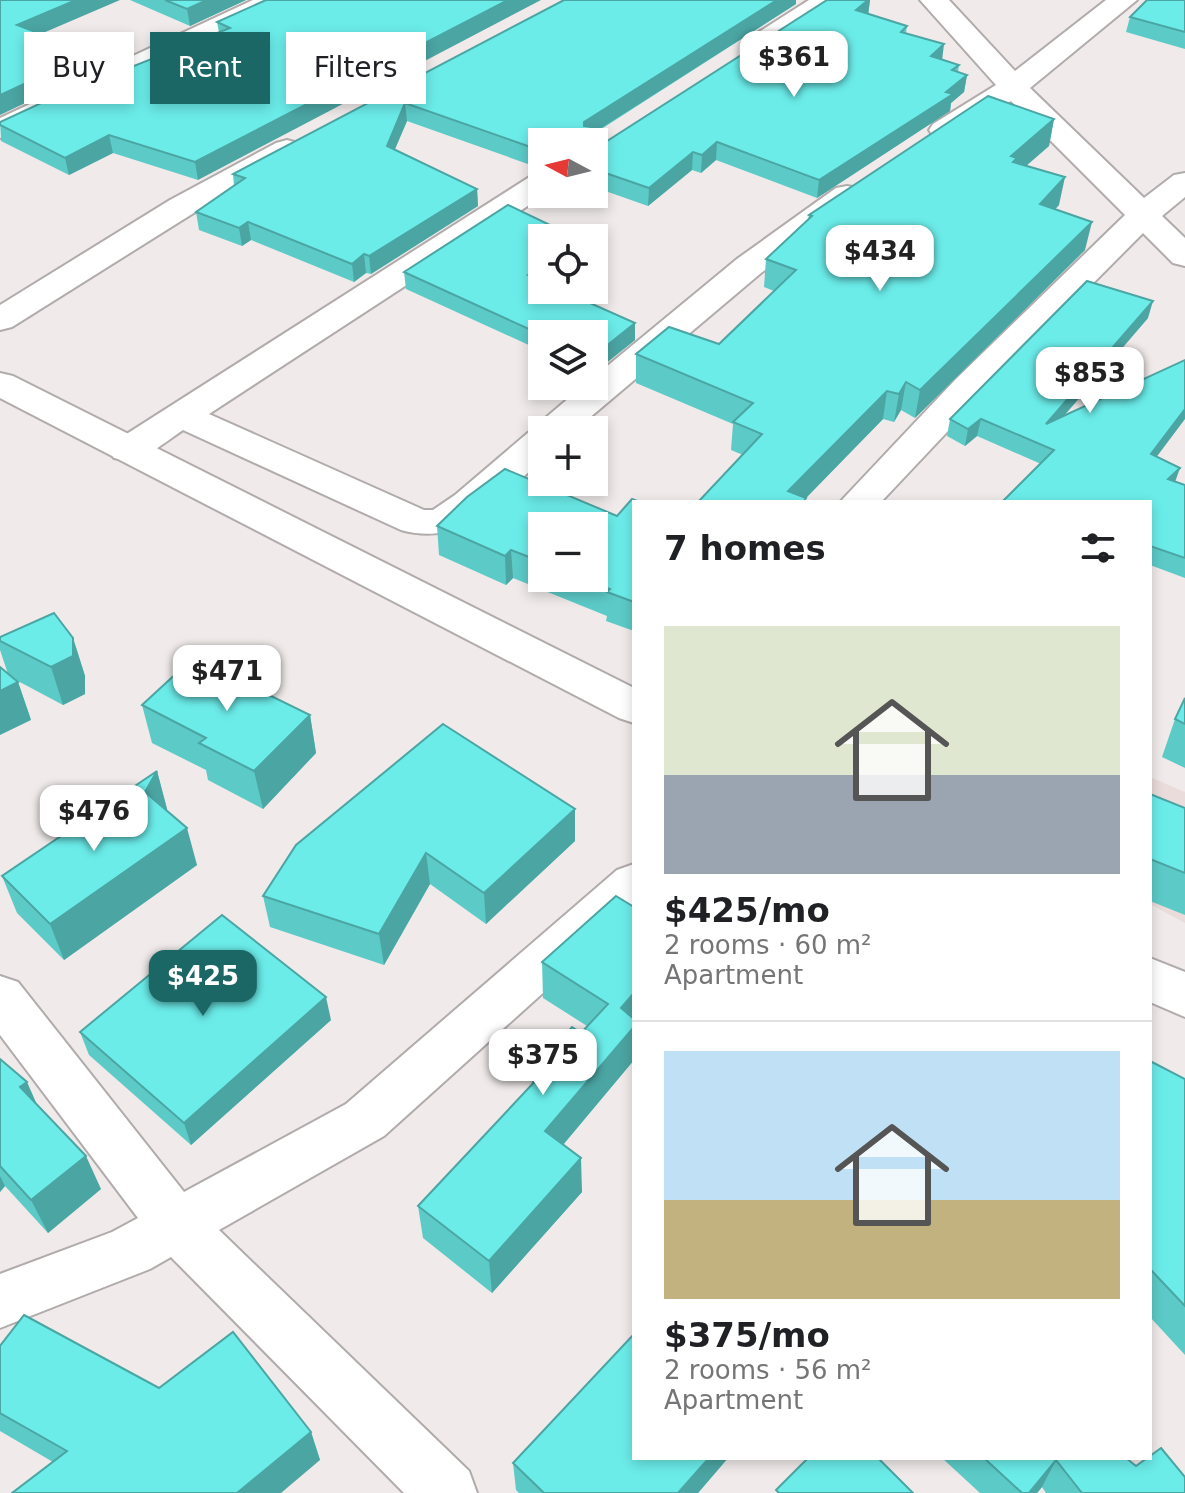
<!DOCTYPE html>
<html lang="en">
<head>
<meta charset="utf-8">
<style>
  :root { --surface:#fff; --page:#f6f6f6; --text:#202124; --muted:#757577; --line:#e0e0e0; --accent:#1a6766 }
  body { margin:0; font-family:"DejaVu Sans",sans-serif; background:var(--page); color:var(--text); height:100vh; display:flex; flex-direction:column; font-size:30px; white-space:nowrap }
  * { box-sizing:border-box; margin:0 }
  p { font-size:26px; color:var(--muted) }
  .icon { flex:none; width:44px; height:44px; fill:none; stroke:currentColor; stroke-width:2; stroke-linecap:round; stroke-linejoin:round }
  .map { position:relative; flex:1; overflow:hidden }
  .panel { position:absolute; left:632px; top:500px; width:520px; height:960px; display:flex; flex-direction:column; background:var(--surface); border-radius:0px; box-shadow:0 4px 12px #0003 }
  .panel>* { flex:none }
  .top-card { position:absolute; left:24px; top:32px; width:488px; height:72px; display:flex; gap:16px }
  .needle { width:52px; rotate:277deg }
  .controls { position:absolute; left:528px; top:128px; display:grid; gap:16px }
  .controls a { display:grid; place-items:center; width:80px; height:80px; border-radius:0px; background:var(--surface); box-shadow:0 4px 12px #0003; font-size:40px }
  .price { position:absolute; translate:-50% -68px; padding:0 18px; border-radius:16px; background:#fff; color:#222; font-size:26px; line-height:52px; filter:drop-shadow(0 2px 4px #0008) }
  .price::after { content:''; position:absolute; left:50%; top:48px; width:24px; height:18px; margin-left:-12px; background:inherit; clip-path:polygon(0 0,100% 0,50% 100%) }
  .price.current { background:var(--accent); color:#fff }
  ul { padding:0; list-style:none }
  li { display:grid; align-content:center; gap:16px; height:424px; padding:0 32px }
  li+li { border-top:2px solid var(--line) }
  li span { display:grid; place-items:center; height:248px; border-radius:0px; color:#555 }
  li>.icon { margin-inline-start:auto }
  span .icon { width:144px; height:144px; fill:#fffc; stroke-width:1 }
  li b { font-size:34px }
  h2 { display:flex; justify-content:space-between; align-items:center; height:96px; padding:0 32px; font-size:34px }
  .pill { padding:0 28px; border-radius:0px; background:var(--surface); box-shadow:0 4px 12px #0003; font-size:28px; line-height:72px }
  .pill.current { background:var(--accent); color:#fff }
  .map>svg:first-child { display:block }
  .built { fill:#e9dcda }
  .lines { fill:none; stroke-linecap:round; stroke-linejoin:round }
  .minor-casing { stroke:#b1abab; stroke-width:4 }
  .tertiary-casing { stroke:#b1abab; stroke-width:4 }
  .minor { fill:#fff; fill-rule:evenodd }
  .tertiary { fill:#fff; fill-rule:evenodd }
  .wall { fill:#5ccbc8; fill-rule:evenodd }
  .shaded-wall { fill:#4ba5a3 }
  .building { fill:#6bece9; stroke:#4ba5a3; stroke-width:2 }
</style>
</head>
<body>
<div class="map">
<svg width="1185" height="1493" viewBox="0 0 1185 1493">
  <rect width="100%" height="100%" fill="#f0eaea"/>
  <!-- built -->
  <path class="built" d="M1150,777L1185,792V923L1150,904Z"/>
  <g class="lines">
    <!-- minor casing -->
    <g class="minor-casing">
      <g id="minor">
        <path d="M253,0H289L285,6L0,138V118Z"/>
        <path d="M809,0H841L779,44L769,46L759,44L755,38L759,32Z"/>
        <path d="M920,0H949L1015,71L1106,0H1137L1030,88L1144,198L1174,175L1185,173V197L1162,216L1185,238V266L1173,263L1143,233L981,396L881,502H840L955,380L1125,215L1011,101L955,136L944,139L933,136L929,130L933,124L996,85Z"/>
        <path d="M287,140L298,143L302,149L298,155L192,214L12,327L0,330V305L170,200L276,143Z"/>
        <path d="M542,174V194H546L209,414L424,510H433L455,495L583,386H594V377L737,259L836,188L847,186L858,188L863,195L858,202L761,273L575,430H542V459C499,499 466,548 401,530L183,430C162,444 141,465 114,458L108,450L114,442L531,176Z"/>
        <path d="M634,864V911L384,1136L219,1230L469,1471L477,1493H404L171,1257L150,1269L0,1328V1274L112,1232L138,1218L0,1035V976L18,982L184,1192L346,1104L617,870Z"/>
      </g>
    </g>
    <!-- tertiary casing -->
    <g class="tertiary-casing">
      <g id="tertiary">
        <path d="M0,373L13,376L634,688V723L619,718L0,398Z"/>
        <path d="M1150,958L1185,972V1017L1150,1002Z"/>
      </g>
    </g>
    <!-- minor -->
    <use href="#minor" class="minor"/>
    <!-- tertiary -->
    <use href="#tertiary" class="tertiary"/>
  </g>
  <!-- wall -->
  <g class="wall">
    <path d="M130,0H246L190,26Z"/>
    <path d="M266,0L198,180L113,153L69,175L1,141L0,122L129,68L219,32L217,22Z"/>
    <path d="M564,0L796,4L592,135L542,142V169L407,121L395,149L477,189L478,206L371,274L366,273L354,282L251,240L242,246L199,230L196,212L234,186L233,174Z"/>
    <path d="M827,0H870L868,14L907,26L906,33L942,59L959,65L958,72L967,75L964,92L951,103L950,111L817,198L716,160L701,173L692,170L648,206L594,187V143L607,141Z"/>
    <path d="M1185,0V49L1126,32L1130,17Z"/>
    <path d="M1054,119L1049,146L1026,166L1059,205L1055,209L1085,250L915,418L901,410L894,422L883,419L806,498L743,455L731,450L733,424L636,383V354L719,344L774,291L764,287L766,259L808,219L809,215Z"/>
    <path d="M542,238V290L635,340L600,368L594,365V334H542V351L406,289L404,272Z"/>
    <path d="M1148,318L1064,416L1157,457L1175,482L1185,485V578L1150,565V502L1041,464L977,436L965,446L947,436L950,419Z"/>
    <path d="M634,502V631L606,621L607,616L513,578L506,585L439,555L437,526L617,516ZM542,526L594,578H542Z"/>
    <path d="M0,637L73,638L85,676V694L63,705L16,680L18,682L31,720L8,674L0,650Z"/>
    <path d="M1185,698V768L1162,757L1175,719Z"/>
    <path d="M142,705L310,715L316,753L263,809L208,780L206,770L152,743Z"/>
    <path d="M157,771L167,809L166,811L197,865L64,960L17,913L2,876Z"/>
    <path d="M1150,794L1185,808V915L1150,901Z"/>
    <path d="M575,809V841L486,924L430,884L384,965L270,927L263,896Z"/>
    <path d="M616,896L634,1060L563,1145L582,1192L492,1293L423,1238L418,1206L532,1084V1073L581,1033L587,1026L543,998L542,962Z"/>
    <path d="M331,1020L191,1145L89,1055L80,1032Z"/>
    <path d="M0,1059L37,1105L101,1189L48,1233L5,1186L0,1192Z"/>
    <path d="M1150,1061L1185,1079V1355L1150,1317Z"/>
    <path d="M0,1346L159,1388L311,1432L320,1460L53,1462L0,1431Z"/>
    <path d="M634,1458H728L698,1493H519L516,1490L513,1463Z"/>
    <path d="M942,1458H1126L1136,1466L1185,1493H1046L1042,1487L1037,1493H980Z"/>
  </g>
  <!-- shaded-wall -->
  <g class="shaded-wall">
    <path d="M76,0H120L22,42L17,25Z"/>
    <path d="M207,0H246L190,26L187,9Z"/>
    <path d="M508,0H541L198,180L195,162Z"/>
    <path d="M777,0H796V4L584,139V122Z"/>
    <path d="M868,0H870L868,16L856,10Z"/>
    <path d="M944,44L942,61L931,56Z"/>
    <path d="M91,53L95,70L0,115V95Z"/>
    <path d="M967,75L964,92L951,103L950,111L817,198L819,180L946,92Z"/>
    <path d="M405,103L407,121L389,163L387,146Z"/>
    <path d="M1054,119L1049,146L1013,177L1011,156Z"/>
    <path d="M109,135L113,153L69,175L65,158Z"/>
    <path d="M717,142L716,160L701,173L702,155Z"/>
    <path d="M693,152L692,170L648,206L649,188Z"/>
    <path d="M1065,177L1059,205L1034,232L1040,204Z"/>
    <path d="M477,189L478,206L371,274L369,256Z"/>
    <path d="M248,222L251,240L242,246L239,228Z"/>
    <path d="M1092,222L1085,250L915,418L920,390Z"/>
    <path d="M364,254L366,273L354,282L352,264Z"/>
    <path d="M542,266V283L528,275Z"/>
    <path d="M1153,301L1148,318L1042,441L1046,424Z"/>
    <path d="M635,323V340L600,368V351Z"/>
    <path d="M906,382L901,410L894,422L899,394Z"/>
    <path d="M887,391L883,419L802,502L788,491Z"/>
    <path d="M1185,409V419L1146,471L1151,454Z"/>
    <path d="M981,419L977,436L965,446L968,429Z"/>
    <path d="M1180,468L1174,485L1168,479Z"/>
    <path d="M511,550L513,578L506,585L505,556Z"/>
    <path d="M73,638L85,676V694L63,705L51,667Z"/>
    <path d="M18,682L31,720L0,735V691Z"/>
    <path d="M310,715L316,753L263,809L254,771Z"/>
    <path d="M157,771L167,809L156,829L145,792Z"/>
    <path d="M575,809V841L486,924L484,893Z"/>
    <path d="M187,828L197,865L64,960L50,924Z"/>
    <path d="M426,853L430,884L384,965L379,934Z"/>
    <path d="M634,993V1060L546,1165L545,1131L621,1008Z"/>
    <path d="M326,997L331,1020L191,1145L184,1123Z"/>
    <path d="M27,1082L42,1116L20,1087Z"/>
    <path d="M86,1156L101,1189L48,1233L31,1200Z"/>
    <path d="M581,1158L582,1192L492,1293L489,1261Z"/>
    <path d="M0,1176L5,1186L0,1192Z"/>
    <path d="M311,1432L320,1460L281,1493H237Z"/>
    <path d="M709,1458H728L698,1493H678Z"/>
    <path d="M1056,1460L1042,1487L1037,1493H1029Z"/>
  </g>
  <!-- building -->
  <g class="building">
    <path d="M0,0H76L17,25L91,53L0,95Z"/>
    <path d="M165,0H207L187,9Z"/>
    <path d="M266,0H508L195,162L109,135L65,158L0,125V122L123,65L129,68L230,28L217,22Z"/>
    <path d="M564,0H777L584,122V126L591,127L592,142H542V151L405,103L387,146L477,189L369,256L364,254L352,264L248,222L239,228L196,212L245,178L233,174Z"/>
    <path d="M827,0H868L856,10L907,26L901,32L944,44L931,56L959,65L952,70L967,75L946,92L953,94L819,180L717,142L702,155L693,152L649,188L594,169V143L607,141Z"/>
    <path d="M1147,0H1185V32L1130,17Z"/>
    <path d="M988,96L1054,119L1011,156L1017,158L1013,162L1065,177L1040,204L1092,222L920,390L906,382L899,394L887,391L788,491L806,498L803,502H698L762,434L733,422L753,403L636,354L669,327L719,344L796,270L766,259L812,216L809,215Z"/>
    <path d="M508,205L577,238H542V266L528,275L542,282V290H561L635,323L600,351L594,348V334L542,335L404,272Z"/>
    <path d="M1087,281L1153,301L1046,424L1185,360V409L1151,454L1180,468L1168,479L1185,485V558L1150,546V502H1002L1054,450L981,419L968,429L950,419Z"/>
    <path d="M505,469L617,516L632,499L640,502H634V602L607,592L610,589L583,578H594V526H542V562L511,550L505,556L437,526L467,497Z"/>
    <path d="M54,613L73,638V656L51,667L0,641V637Z"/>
    <path d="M193,658L310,715L254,771L199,743L206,738L142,705Z"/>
    <path d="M0,667L18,682L0,691Z"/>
    <path d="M1185,698V724L1175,719Z"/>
    <path d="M443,724L575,809L484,893L426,853L379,934L263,896L296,845Z"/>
    <path d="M157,771L145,792L187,828L50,924L2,876Z"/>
    <path d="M1150,794L1185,808V873L1150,859Z"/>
    <path d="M616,896L634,907V993L621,1008L634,1019V1027L545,1131L581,1158L489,1261L418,1206L539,1077L532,1073L572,1027L581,1033L608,1004L542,962Z"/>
    <path d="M222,915L326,997L184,1123L80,1032Z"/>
    <path d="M0,1059L27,1082L20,1087L86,1156L31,1200L0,1166Z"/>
    <path d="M1150,1061L1185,1079V1306L1150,1269Z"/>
    <path d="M24,1315L159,1388L233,1332L311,1432L237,1493H12L67,1451L0,1413V1346Z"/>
    <path d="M634,1334V1458H709L678,1493H544L513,1463Z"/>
    <path d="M1161,1448L1185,1477V1493H1082L1056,1460L1029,1493H1022L984,1458H1126L1136,1466L1147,1458H1150V1456Z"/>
    <path d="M808,1458H878L913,1493H779L776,1490Z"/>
  </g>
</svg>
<div class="controls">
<a><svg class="needle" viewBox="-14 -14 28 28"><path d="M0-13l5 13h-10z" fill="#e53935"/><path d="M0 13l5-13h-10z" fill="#757577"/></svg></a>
<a><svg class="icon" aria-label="locate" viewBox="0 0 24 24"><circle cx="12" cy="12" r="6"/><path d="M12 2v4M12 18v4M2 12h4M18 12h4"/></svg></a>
<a><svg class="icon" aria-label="layers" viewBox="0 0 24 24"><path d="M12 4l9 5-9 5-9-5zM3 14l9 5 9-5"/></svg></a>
<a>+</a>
<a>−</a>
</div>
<b class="price" style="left:794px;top:99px">$361</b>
<b class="price" style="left:880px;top:293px">$434</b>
<b class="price" style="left:1090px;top:415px">$853</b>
<b class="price" style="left:227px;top:713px">$471</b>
<b class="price" style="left:94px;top:853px">$476</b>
<b class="price current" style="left:203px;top:1018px">$425</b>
<b class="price" style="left:543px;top:1097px">$375</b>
<div class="top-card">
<a class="pill">Buy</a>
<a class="pill current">Rent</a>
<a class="pill">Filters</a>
</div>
<section class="panel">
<h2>7 homes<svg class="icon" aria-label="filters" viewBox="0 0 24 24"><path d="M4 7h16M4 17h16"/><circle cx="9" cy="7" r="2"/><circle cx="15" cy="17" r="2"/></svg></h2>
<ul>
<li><span style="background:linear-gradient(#dfe7d0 60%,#9aa5b1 0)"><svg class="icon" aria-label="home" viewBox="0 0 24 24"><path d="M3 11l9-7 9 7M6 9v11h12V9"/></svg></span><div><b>$425/mo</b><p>2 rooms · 60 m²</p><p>Apartment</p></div></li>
<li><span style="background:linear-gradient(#bfe0f5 60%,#c2b280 0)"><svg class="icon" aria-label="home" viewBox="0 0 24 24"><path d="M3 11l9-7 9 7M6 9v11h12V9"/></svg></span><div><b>$375/mo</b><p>2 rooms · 56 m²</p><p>Apartment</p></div></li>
</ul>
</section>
</div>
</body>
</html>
